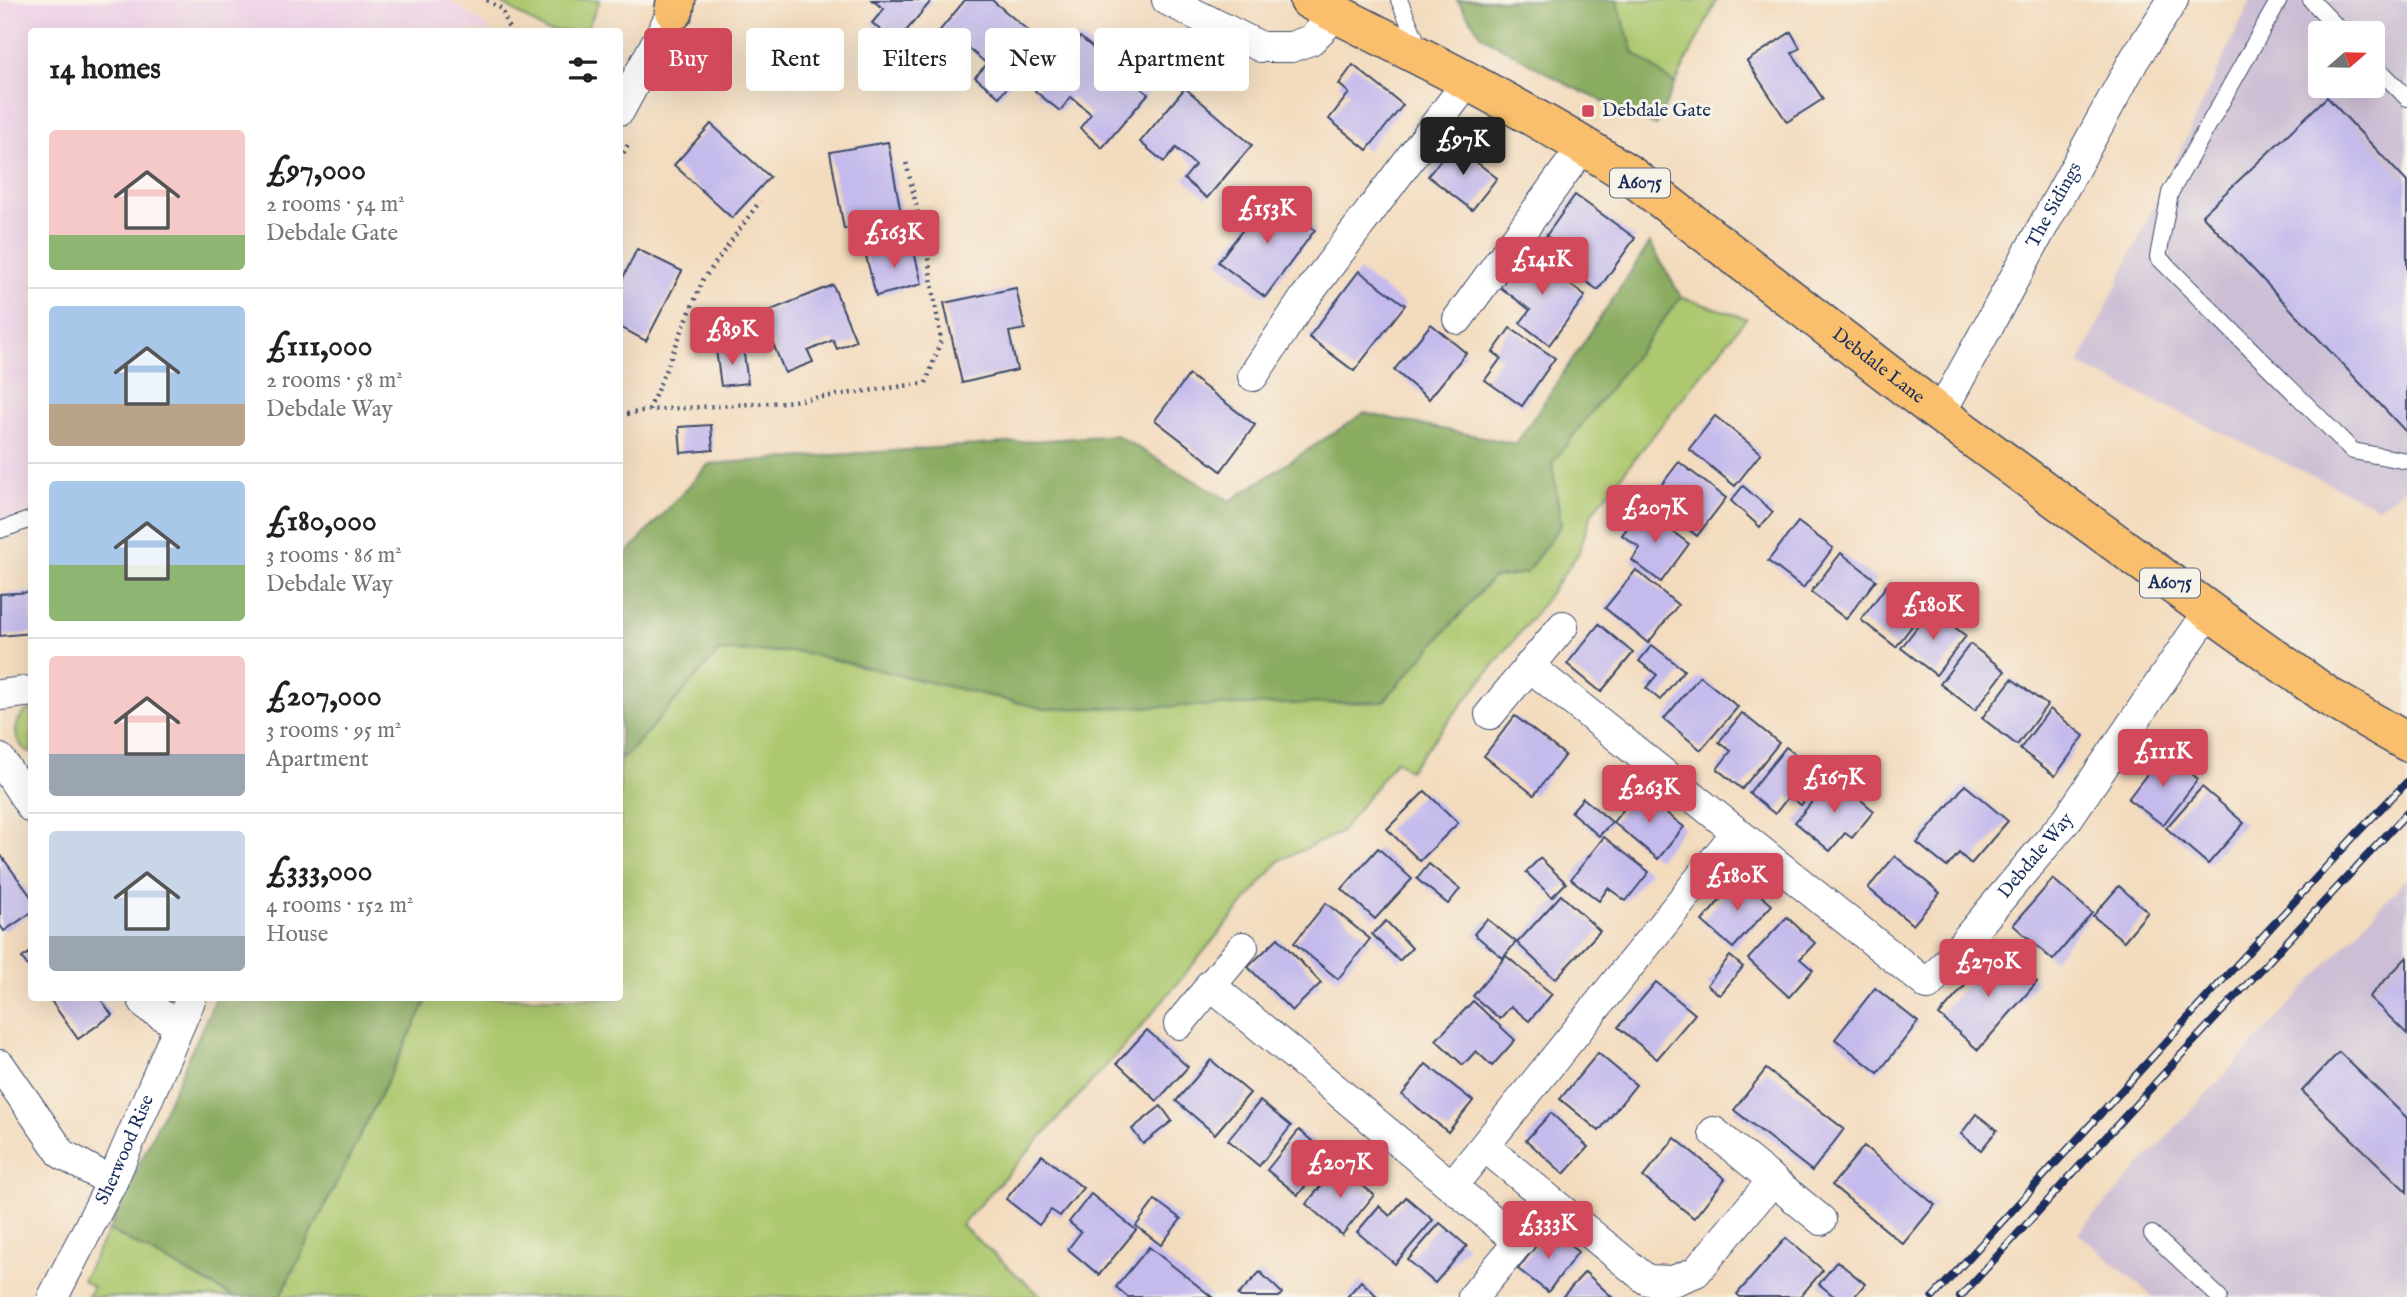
<!DOCTYPE html>
<html lang="en">
<head>
<meta charset="utf-8">
<style>
  :root { --surface:#fff; --page:#f6f6f6; --text:#202124; --muted:#757577; --line:#e0e0e0; --accent:#d1495b }
  body { margin:0; font-family:"IM FELL English",serif; background:var(--page); color:var(--text); height:100vh; display:flex; flex-direction:column; font-size:26px; white-space:nowrap }
  * { box-sizing:border-box; margin:0 }
  p { font-size:23px; color:var(--muted) }
  .icon { flex:none; width:38px; height:38px; fill:none; stroke:currentColor; stroke-width:2; stroke-linecap:round; stroke-linejoin:round }
  .map { position:relative; flex:1; overflow:hidden }
  .drawer { position:absolute; left:28px; top:28px; width:595px; height:973px; display:flex; flex-direction:column; background:var(--surface); border-radius:7px; box-shadow:0 7px 28px #0002 }
  .drawer>* { flex:none }
  .hud { position:absolute; left:644px; top:28px; width:665px; height:63px; display:flex; gap:14px }
  .needle { width:46px; rotate:70deg }
  .controls { position:absolute; left:2308px; top:21px; display:grid; gap:14px }
  .controls a { display:grid; place-items:center; width:77px; height:77px; border-radius:7px; background:var(--surface); box-shadow:0 7px 28px #0002; font-size:35px }
  .price { position:absolute; translate:-50% -60px; padding:0 16px; border-radius:7px; background:var(--accent); color:#fff; font-size:23px; line-height:46px; filter:drop-shadow(0 2px 4px #0008) }
  .price::after { content:''; position:absolute; left:50%; top:42px; width:21px; height:16px; margin-left:-10px; background:inherit; clip-path:polygon(0 0,100% 0,50% 100%) }
  .price.active { background:#222; color:#fff }
  ul { padding:0; list-style:none }
  li { display:flex; align-items:center; gap:21px; height:175px; padding:0 21px }
  li+li { border-top:2px solid var(--line) }
  li span { display:grid; place-items:center; flex:none; width:196px; height:140px; border-radius:7px; color:#555 }
  li>.icon { margin-inline-start:auto }
  span .icon { width:84px; height:84px; fill:#fffc; stroke-width:1 }
  li b { font-size:30px }
  h2 { display:flex; justify-content:space-between; align-items:center; height:84px; padding:0 21px; font-size:30px }
  .chip { padding:0 24px; border-radius:7px; background:var(--surface); box-shadow:0 7px 28px #0002; font-size:24px; line-height:63px }
  .chip.active { background:var(--accent); color:#fff }
  .map>svg:first-child { display:block }
  .built { fill:#eed0e8 }
  .industrial { fill:#ccbed4; fill-rule:evenodd }
  .green { fill:#adc86e; stroke:#647c66; stroke-width:2 }
  .forest { fill:#8aac61; stroke:#526e60; stroke-width:2 }
  .building { fill:#c4baec }
  .lines { fill:none; stroke-linecap:round; stroke-linejoin:round }
  .lane-casing { stroke:#3b496c; stroke-width:18 }
  .street-casing { stroke:#3b496c; stroke-width:32 }
  .primary-casing { stroke:#3b496c; stroke-width:41 }
  .path { stroke:#3b496c; stroke-width:4.5; stroke-dasharray:2 5; stroke-linecap:butt }
  .lane { stroke:#fff; stroke-width:16 }
  .street { stroke:#fff; stroke-width:30 }
  .primary { stroke:#f9bf6d; stroke-width:38 }
  .rail-casing { stroke:#1b2f5e; stroke-width:8 }
  .rail { stroke:#f7f3e8; stroke-width:5; stroke-dasharray:16; stroke-linecap:butt }
  .poi-dot { fill:#d1495b; stroke:#f7f3e8; stroke-width:2.5 }
  .labels { text-anchor:middle; dominant-baseline:central; stroke-width:6; stroke-linejoin:round; paint-order:stroke }
  .shield { fill:#f7f3e8; stroke:#5d6a87; stroke-width:2 }
  .shield-label { font-size:18px; font-weight:bold; fill:#1b2f5e }
  .poi-label { font-size:19px; fill:#1b2f5e; stroke:#f7f3e8; text-anchor:start }
  .street-label { font-size:19px; fill:#1b2f5e; stroke:#f7f3e8 }
</style>
</head>
<body>
<div class="map">
<svg width="2407" height="1297" viewBox="0 0 2407 1297">
  <rect width="100%" height="100%" fill="#f7f3e8"/>
  <filter id="ink" filterUnits="userSpaceOnUse"><feTurbulence type="fractalNoise" baseFrequency=".0143" numOctaves="2"/><feDisplacementMap in="SourceGraphic" scale="14" xChannelSelector="R" yChannelSelector="G"/><feConvolveMatrix kernelMatrix="1 2 1 2 8 2 1 2 1" color-interpolation-filters="sRGB"/></filter>
  <filter id="wash" filterUnits="userSpaceOnUse"><feTurbulence type="fractalNoise" baseFrequency=".00686" numOctaves="4" result="noise"/><feDisplacementMap in="SourceGraphic" scale="28" xChannelSelector="R" yChannelSelector="G"/><feGaussianBlur stdDeviation="1.57" result="paint"/><feColorMatrix in="noise" values="0 0 0 0 0 0 0 0 0 0 0 0 0 0 0 0 0 1.4 0 .05"/><feComposite in="paint" operator="in"/></filter>
  <g filter="url(#wash)">
    <rect width="100%" height="100%" fill="#f3dbbe"/>
    <!-- built -->
    <path class="built" d="M0,0H449L493,31L32,32L31,512L0,521Z"/>
    <!-- industrial -->
    <g class="industrial">
      <path d="M2251,0H2407V487L2378,507L2079,365ZM2320,33H2373V86H2320Z"/>
      <path d="M2407,878V1297H2153L2078,1233Z"/>
    </g>
    <!-- green -->
    <g class="green">
      <path d="M497,0H600L586,31H546Z"/>
      <path d="M1616,0H1717L1675,84L1634,53Z"/>
      <path d="M1681,297L1746,318L1592,513L1578,554L1535,614L1409,770L1396,760L1340,833L1280,860L1135,1034L961,1225L1042,1297H280L428,998H620V758L627,755L719,651L801,652L1383,702L1492,578L1526,573L1561,525L1552,463Z"/>
      <path d="M31,709V753C11,744 11,718 31,709Z"/>
      <path d="M109,1230L234,1297H87L93,1287L82,1280Z"/>
    </g>
    <!-- forest -->
    <g class="forest">
      <path d="M1457,0H1616L1634,53L1675,84L1656,126L1568,85L1482,36Z"/>
      <path d="M1650,243L1681,297L1552,463L1561,525L1526,573L1492,578L1383,702L1045,709L801,652L719,651L627,755L620,758V561L709,464L1116,435L1230,501L1364,413L1516,444Z"/>
      <path d="M216,998H428L280,1297H234L109,1230Z"/>
    </g>
    <g id="blocks">
      <!-- building -->
      <g class="building">
        <path d="M872,0H932L896,43L872,23L884,9Z"/>
        <path d="M965,0H992L1044,44L999,97L975,77L987,64L967,47L956,61L931,41Z"/>
        <path d="M1791,32L1800,48L1792,53L1823,99L1787,122L1747,61Z"/>
        <path d="M1080,37L1148,94L1102,148L1080,128L1091,114L1071,97L1060,111L1035,91Z"/>
        <path d="M1353,65L1403,105L1367,150L1329,119L1349,93L1339,84Z"/>
        <path d="M1185,88L1252,145L1207,198L1184,179L1195,165L1176,148L1164,162L1140,142Z"/>
        <path d="M2327,97L2407,182V433L2202,215Z"/>
        <path d="M711,124L770,177L732,218L674,165Z"/>
        <path d="M888,142L902,219L844,229L830,152Z"/>
        <path d="M1453,144L1497,178L1472,210L1428,176Z"/>
        <path d="M1575,195L1635,238L1598,290L1571,271L1579,259L1546,236Z"/>
        <path d="M1269,196L1315,230L1265,297L1218,262Z"/>
        <path d="M912,244L922,284L876,296L866,256Z"/>
        <path d="M637,249L682,271L646,341L620,327V284Z"/>
        <path d="M1527,251L1585,296L1549,345L1520,323L1530,310L1500,287Z"/>
        <path d="M1359,271L1405,305L1354,371L1309,337Z"/>
        <path d="M833,285L856,341L837,349L833,340L808,351L813,362L785,373L761,314Z"/>
        <path d="M1016,288L1025,329L1009,332L1017,370L962,383L944,303Z"/>
        <path d="M1431,324L1466,353L1429,399L1394,370Z"/>
        <path d="M1510,328L1555,358L1522,406L1485,380L1501,358L1493,352Z"/>
        <path d="M743,347L748,383L721,386L716,350Z"/>
        <path d="M1189,375L1255,425L1221,471L1155,420Z"/>
        <path d="M1715,416L1761,453L1735,486L1689,449Z"/>
        <path d="M711,425L713,450L681,453L679,427Z"/>
        <path d="M1679,462L1726,498L1697,536L1668,513L1677,502L1659,488Z"/>
        <path d="M1743,486L1773,512L1760,527L1731,501Z"/>
        <path d="M1642,508L1689,544L1661,582L1632,560L1640,548L1622,535Z"/>
        <path d="M1798,522L1833,548L1803,588L1768,561Z"/>
        <path d="M1841,553L1876,580L1846,619L1811,592Z"/>
        <path d="M1636,570L1678,605L1648,643L1605,608Z"/>
        <path d="M1890,581L1926,607L1896,647L1861,620Z"/>
        <path d="M32,592V633L0,636V594Z"/>
        <path d="M1931,609L1966,636L1936,675L1901,648Z"/>
        <path d="M1599,624L1633,653L1601,692L1567,664Z"/>
        <path d="M1970,644L2005,671L1975,710L1940,684Z"/>
        <path d="M1652,645L1684,670L1660,700L1646,688L1657,675L1639,661Z"/>
        <path d="M1700,676L1738,707L1701,750L1664,719Z"/>
        <path d="M2012,679L2047,705L2017,745L1982,718Z"/>
        <path d="M2050,709L2084,736L2055,776L2020,749Z"/>
        <path d="M1742,713L1779,743L1742,789L1717,769L1731,751L1719,742Z"/>
        <path d="M1515,716L1565,755L1534,795L1484,756Z"/>
        <path d="M1786,747L1824,776L1801,805L1789,796L1775,814L1749,793Z"/>
        <path d="M2164,752L2198,779L2163,825L2128,799Z"/>
        <path d="M1833,777L1874,811L1852,838L1845,833L1830,851L1795,822Z"/>
        <path d="M1965,785L2008,821L1971,864L1959,853L1947,867L1917,843Z"/>
        <path d="M2202,787L2244,823L2208,864L2166,828Z"/>
        <path d="M1425,791L1458,823L1420,861L1387,829Z"/>
        <path d="M1639,791L1684,827L1658,859L1613,822Z"/>
        <path d="M1583,798L1612,822L1599,836L1571,812Z"/>
        <path d="M1604,837L1649,872L1626,901L1608,888L1599,901L1571,879Z"/>
        <path d="M1378,848L1412,879L1375,919L1342,889Z"/>
        <path d="M0,854L32,898V912L4,931L0,925Z"/>
        <path d="M1895,856L1940,893L1913,925L1868,888Z"/>
        <path d="M1540,858L1566,883L1552,897L1526,872Z"/>
        <path d="M1429,864L1460,889L1448,904L1417,879Z"/>
        <path d="M1740,877L1772,905L1733,948L1702,921Z"/>
        <path d="M2053,879L2092,913L2053,960L2013,925Z"/>
        <path d="M2119,886L2148,912L2124,941L2093,916Z"/>
        <path d="M1561,895L1600,931L1555,979L1517,943Z"/>
        <path d="M1326,903L1370,939L1338,979L1294,943Z"/>
        <path d="M1787,917L1815,943L1800,959L1813,970L1789,997L1748,959Z"/>
        <path d="M1487,919L1516,942L1503,958L1474,934Z"/>
        <path d="M1386,921L1412,948L1399,961L1372,934Z"/>
        <path d="M1278,938L1321,983L1292,1011L1248,967Z"/>
        <path d="M1998,948L2037,982L1978,1050L1939,1015Z"/>
        <path d="M32,951V972L22,958Z"/>
        <path d="M1506,956L1552,994L1529,1021L1511,1006L1500,1019L1473,996Z"/>
        <path d="M1730,956L1743,967L1720,995L1707,985Z"/>
        <path d="M2407,957V1034L2369,997Z"/>
        <path d="M1656,982L1695,1014L1657,1059L1618,1027Z"/>
        <path d="M1875,988L1918,1022L1878,1073L1835,1039Z"/>
        <path d="M49,998H100L112,1015L78,1039Z"/>
        <path d="M1473,1001L1515,1040L1492,1066L1476,1051L1463,1065L1436,1040Z"/>
        <path d="M1147,1030L1188,1067L1157,1101L1117,1063Z"/>
        <path d="M2339,1052L2407,1118V1192L2302,1091Z"/>
        <path d="M1598,1053L1636,1085L1599,1131L1560,1099Z"/>
        <path d="M1211,1060L1250,1093L1215,1134L1176,1101Z"/>
        <path d="M1426,1064L1473,1101L1448,1132L1402,1095Z"/>
        <path d="M1766,1069L1844,1129L1812,1171L1734,1110Z"/>
        <path d="M1260,1101L1291,1126L1259,1166L1228,1140Z"/>
        <path d="M1161,1106L1172,1121L1143,1144L1132,1129Z"/>
        <path d="M1551,1113L1588,1147L1564,1174L1526,1140Z"/>
        <path d="M1976,1114L1997,1130L1981,1150L1961,1134Z"/>
        <path d="M1299,1130L1330,1156L1298,1195L1267,1170Z"/>
        <path d="M1675,1138L1725,1179L1694,1218L1643,1177Z"/>
        <path d="M1864,1146L1935,1205L1903,1244L1832,1185Z"/>
        <path d="M1042,1155L1083,1188L1060,1216L1051,1210L1039,1225L1006,1199Z"/>
        <path d="M1338,1165L1374,1195L1342,1235L1306,1204Z"/>
        <path d="M1091,1194L1136,1230L1099,1275L1068,1249L1081,1232L1069,1222Z"/>
        <path d="M1406,1197L1433,1220L1395,1264L1357,1232L1379,1206L1390,1216Z"/>
        <path d="M1155,1200L1181,1219L1161,1245L1136,1226Z"/>
        <path d="M1440,1223L1467,1246L1435,1283L1408,1260Z"/>
        <path d="M1549,1229L1578,1252L1548,1292L1518,1269Z"/>
        <path d="M1786,1238L1823,1270L1800,1297H1740L1737,1294Z"/>
        <path d="M1149,1247L1212,1297H1128L1116,1287Z"/>
        <path d="M1837,1261L1865,1284L1854,1297H1835L1819,1284Z"/>
        <path d="M1260,1272L1282,1293L1279,1297H1241L1238,1295Z"/>
        <path d="M1585,1272L1612,1297H1562Z"/>
        <path d="M1361,1281L1378,1297H1347Z"/>
      </g>
    </g>
  </g>
  <g filter="url(#ink)">
    <use href="#blocks" fill-opacity="0" stroke="#3b496c" stroke-width="2"/>
    <g class="lines">
      <!-- lane casing -->
      <g class="lane-casing">
        <g id="lane">
          <path d="M1399,0L1420,49"/>
          <path d="M2279,0L2170,193L2158,257L2353,451L2407,461"/>
          <path d="M2311,0L2343,33"/>
          <path d="M2373,63L2407,98"/>
          <path d="M0,530L32,519"/>
          <path d="M2152,1234L2219,1297"/>
        </g>
      </g>
      <!-- street casing -->
      <g class="street-casing">
        <g id="street">
          <path d="M1167,0L1261,47H1291L1311,40L1337,14"/>
          <path d="M620,110L679,0"/>
          <path d="M1458,319L1584,145"/>
          <path d="M1253,376L1304,299L1469,80"/>
          <path id="s1" d="M1940,414L2134,60L2173,0"/>
          <path id="s2" d="M1529,666L1928,985L2068,818L2209,611"/>
          <path d="M0,695L32,691"/>
          <path d="M1490,714L1563,626"/>
          <path d="M0,759L32,808"/>
          <path d="M1210,985L1519,1242"/>
          <path d="M142,998L147,1006L178,1025"/>
          <path d="M1179,1024L1243,947"/>
          <path d="M0,1065L62,1154L112,1182"/>
          <path d="M1714,1132L1821,1220"/>
          <path d="M1485,1147L1647,1280L1673,1281L1696,1272L1773,1180"/>
          <path d="M1452,1186L1737,832"/>
          <path id="s3" d="M53,1297L112,1182L191,998"/>
          <path d="M1473,1297L1551,1203"/>
        </g>
      </g>
      <!-- primary casing -->
      <g class="primary-casing">
        <g id="primary">
          <path id="s4" d="M1309,0C1418,55 1527,109 1630,175L1940,414L2209,611L2329,697L2407,742"/>
          <path d="M674,11L676,0"/>
        </g>
      </g>
      <!-- path -->
      <g class="path">
        <path d="M487,0L502,9L510,32"/>
        <path d="M672,89L681,88L703,52L697,40"/>
        <path d="M620,159L629,143"/>
        <path d="M649,410L703,280L760,201"/>
        <path d="M620,415L649,410L786,402L926,383L941,340L927,252L906,162"/>
      </g>
      <!-- lane -->
      <use href="#lane" class="lane"/>
      <!-- street -->
      <use href="#street" class="street"/>
      <!-- primary -->
      <use href="#primary" class="primary"/>
      <!-- rail casing -->
      <g class="rail-casing">
        <g id="rail">
          <path d="M1933,1297L2359,831L2407,782"/>
          <path d="M1960,1297L2181,1055L2407,813"/>
        </g>
      </g>
      <!-- rail -->
      <use href="#rail" class="rail"/>
    </g>
  </g>
  <!-- markers -->
  <rect class="poi-dot" x="1581" y="104" width="14" height="14" rx="3.5"/>
  <g class="labels">
    <!-- shield labels -->
    <g class="shield">
      <rect x="1610" y="168.5" width="60" height="29" rx="5"/>
      <rect x="2140" y="568.5" width="60" height="29" rx="5"/>
    </g>
    <g class="shield-label">
      <text x="1640" y="183">A6075</text>
      <text x="2170" y="583">A6075</text>
    </g>
    <!-- poi labels -->
    <g class="poi-label">
      <text x="1602" y="111">Debdale Gate</text>
    </g>
    <!-- street labels -->
    <g class="street-label">
      <text stroke="none"><textPath href="#s1" startOffset="238">The Sidings</textPath></text>
      <text stroke="none"><textPath href="#s4" startOffset="679">Debdale Lane</textPath></text>
      <text stroke="none"><textPath href="#s2" startOffset="679">Debdale Way</textPath></text>
      <text stroke="none"><textPath href="#s3" startOffset="164">Sherwood Rise</textPath></text>
    </g>
  </g>
</svg>
<div class="controls">
<a><svg class="needle" viewBox="-14 -14 28 28"><path d="M0-13l5 13h-10z" fill="#e53935"/><path d="M0 13l5-13h-10z" fill="#757577"/></svg></a>
</div>
<b class="price active" style="left:1463px;top:177px">£97K</b>
<b class="price" style="left:1267px;top:246px">£153K</b>
<b class="price" style="left:894px;top:270px">£163K</b>
<b class="price" style="left:1542px;top:297px">£141K</b>
<b class="price" style="left:732px;top:367px">£89K</b>
<b class="price" style="left:1655px;top:545px">£207K</b>
<b class="price" style="left:1933px;top:642px">£180K</b>
<b class="price" style="left:2163px;top:789px">£111K</b>
<b class="price" style="left:1834px;top:815px">£167K</b>
<b class="price" style="left:1649px;top:825px">£263K</b>
<b class="price" style="left:1737px;top:913px">£180K</b>
<b class="price" style="left:1988px;top:999px">£270K</b>
<b class="price" style="left:1340px;top:1200px">£207K</b>
<b class="price" style="left:1548px;top:1261px">£333K</b>
<div class="hud">
<a class="chip active">Buy</a>
<a class="chip">Rent</a>
<a class="chip">Filters</a>
<a class="chip">New</a>
<a class="chip">Apartment</a>
</div>
<section class="drawer">
<h2>14 homes<svg class="icon" aria-label="filters" viewBox="0 0 24 24"><path d="M4 7h16M4 17h16"/><circle cx="9" cy="7" r="2"/><circle cx="15" cy="17" r="2"/></svg></h2>
<ul>
<li><span style="background:linear-gradient(#f6c9c9 75%,#8fb573 0)"><svg class="icon" aria-label="home" viewBox="0 0 24 24"><path d="M3 11l9-7 9 7M6 9v11h12V9"/></svg></span><div><b>£97,000</b><p>2 rooms · 54 m²</p><p>Debdale Gate</p></div></li>
<li><span style="background:linear-gradient(#a9c7e8 70%,#b9a48a 0)"><svg class="icon" aria-label="home" viewBox="0 0 24 24"><path d="M3 11l9-7 9 7M6 9v11h12V9"/></svg></span><div><b>£111,000</b><p>2 rooms · 58 m²</p><p>Debdale Way</p></div></li>
<li><span style="background:linear-gradient(#a9c7e8 60%,#8fb573 0)"><svg class="icon" aria-label="home" viewBox="0 0 24 24"><path d="M3 11l9-7 9 7M6 9v11h12V9"/></svg></span><div><b>£180,000</b><p>3 rooms · 86 m²</p><p>Debdale Way</p></div></li>
<li><span style="background:linear-gradient(#f6c9c9 70%,#9aa5b1 0)"><svg class="icon" aria-label="home" viewBox="0 0 24 24"><path d="M3 11l9-7 9 7M6 9v11h12V9"/></svg></span><div><b>£207,000</b><p>3 rooms · 95 m²</p><p>Apartment</p></div></li>
<li><span style="background:linear-gradient(#c9d6e8 75%,#9aa5b1 0)"><svg class="icon" aria-label="home" viewBox="0 0 24 24"><path d="M3 11l9-7 9 7M6 9v11h12V9"/></svg></span><div><b>£333,000</b><p>4 rooms · 152 m²</p><p>House</p></div></li>
</ul>
</section>
</div>
</body>
</html>
